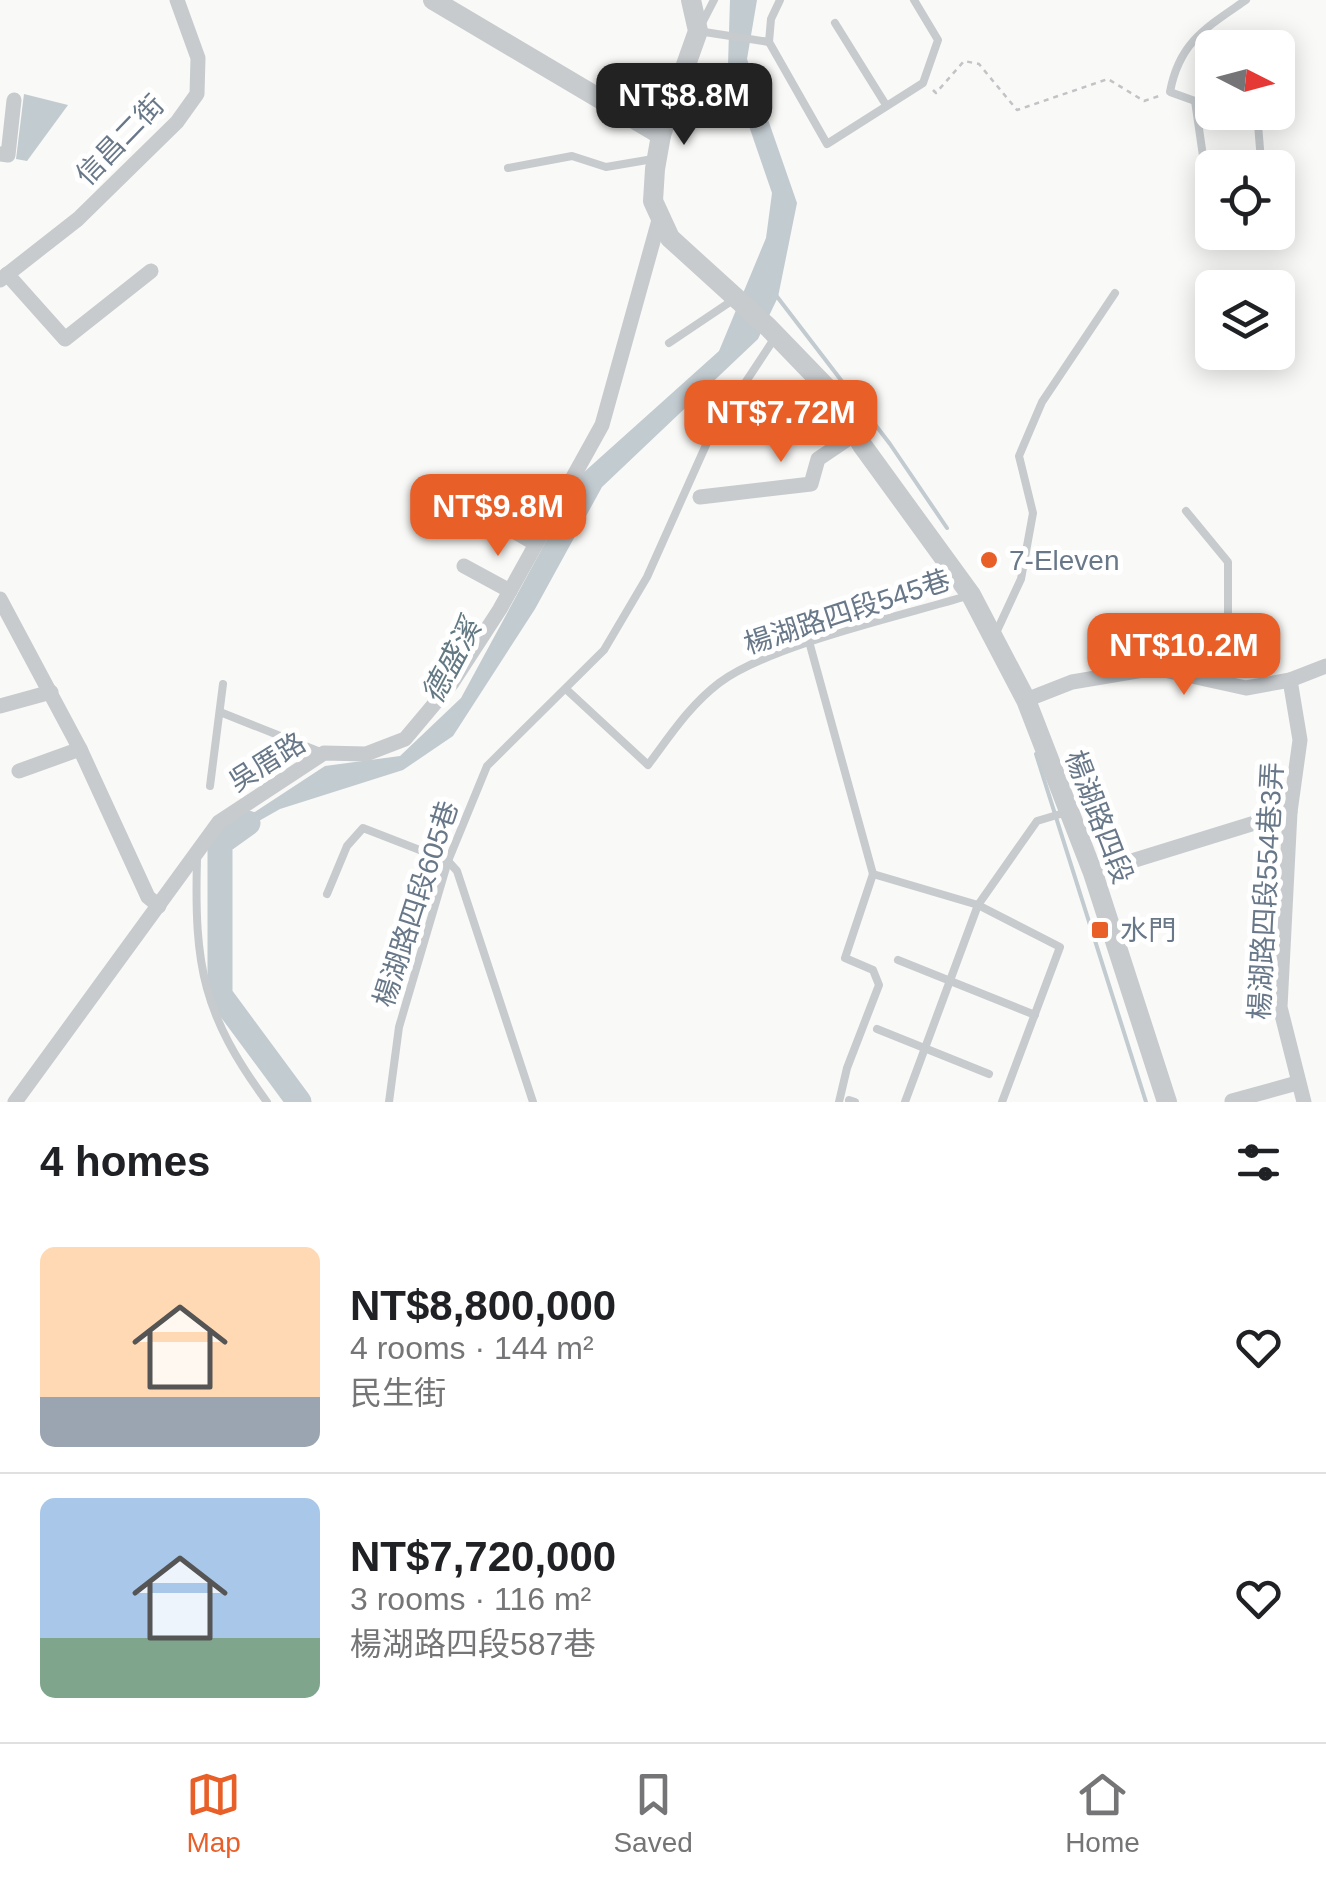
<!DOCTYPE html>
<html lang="en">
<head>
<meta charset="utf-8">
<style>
  :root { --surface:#fff; --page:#f6f6f6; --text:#202124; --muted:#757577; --line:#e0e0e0; --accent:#e85f28 }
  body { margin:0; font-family:Helvetica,"Noto Sans TC",sans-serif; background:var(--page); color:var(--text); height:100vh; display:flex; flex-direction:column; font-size:38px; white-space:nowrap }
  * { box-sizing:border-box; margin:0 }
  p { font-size:32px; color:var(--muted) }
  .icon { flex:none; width:55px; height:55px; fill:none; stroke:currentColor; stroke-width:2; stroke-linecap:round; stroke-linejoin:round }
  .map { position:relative; height:1102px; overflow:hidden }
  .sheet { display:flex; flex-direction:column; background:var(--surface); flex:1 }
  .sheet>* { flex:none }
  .needle { width:65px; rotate:96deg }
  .tools { position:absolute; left:1195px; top:30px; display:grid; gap:20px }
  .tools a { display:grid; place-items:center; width:100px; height:100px; border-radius:15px; background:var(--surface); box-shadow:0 5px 25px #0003; font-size:50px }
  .price { position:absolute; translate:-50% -85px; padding:0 22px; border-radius:20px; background:var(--accent); color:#fff; font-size:32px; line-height:65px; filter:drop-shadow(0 2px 5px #0008) }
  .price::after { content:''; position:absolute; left:50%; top:60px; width:30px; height:22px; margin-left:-15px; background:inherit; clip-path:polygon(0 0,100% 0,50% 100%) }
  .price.selected { background:#222; color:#fff }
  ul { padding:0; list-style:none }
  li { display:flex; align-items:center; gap:30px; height:250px; padding:0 40px }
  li+li { border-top:2px solid var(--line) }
  li span { display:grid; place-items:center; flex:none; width:280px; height:200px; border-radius:15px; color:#555 }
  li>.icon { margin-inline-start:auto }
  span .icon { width:120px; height:120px; fill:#fffc; stroke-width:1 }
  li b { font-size:42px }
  h2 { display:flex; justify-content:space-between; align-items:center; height:120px; padding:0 40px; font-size:42px }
  .tab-bar { display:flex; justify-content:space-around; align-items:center; height:140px; border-top:2px solid var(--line); background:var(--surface); font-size:28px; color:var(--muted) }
  .tab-bar a { display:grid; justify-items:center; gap:5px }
  .tab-bar .selected { color:var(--accent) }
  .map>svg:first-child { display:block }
  .water { fill:#c2cbd0 }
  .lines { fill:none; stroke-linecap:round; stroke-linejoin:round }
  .stream { stroke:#c2cbd0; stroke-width:4 }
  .river { stroke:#c2cbd0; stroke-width:25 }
  .path { stroke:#c1c3c5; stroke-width:2.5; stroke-dasharray:5 5; stroke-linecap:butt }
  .service { stroke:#c7cbce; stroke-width:8 }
  .minor { stroke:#c7cbce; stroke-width:15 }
  .tertiary { stroke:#c7cbce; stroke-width:20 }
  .poi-dot { fill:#e85f28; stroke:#fff; stroke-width:4 }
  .labels { text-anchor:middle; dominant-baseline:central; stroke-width:10; stroke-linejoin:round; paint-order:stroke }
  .street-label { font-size:28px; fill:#687889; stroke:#fff }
  .poi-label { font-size:28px; fill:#687889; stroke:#fff; text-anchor:start }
  .water-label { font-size:30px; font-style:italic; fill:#637983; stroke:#fff }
</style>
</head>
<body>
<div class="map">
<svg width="1326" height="1102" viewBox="0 0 1326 1102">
  <rect width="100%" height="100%" fill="#f9f9f7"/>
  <!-- water -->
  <g class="water">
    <path d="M730,0H757L747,59L797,203L778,297L758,339L602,487L535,609L453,736L403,770L280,809L220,843L221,834L325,766L400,756L461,698L583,473L719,351L766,238L772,193L728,65Z"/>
    <path d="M24,94L68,105L27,161L16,159Z"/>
  </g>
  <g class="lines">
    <!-- stream -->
    <g class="stream">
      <path d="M775,294L890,444L947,528"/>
      <path d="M1036,754L1146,1102"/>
    </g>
    <!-- river -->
    <path class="river" d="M248,823L220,843V995L299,1102"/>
    <!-- path -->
    <path class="path" d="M933,90L936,93L964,61L979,64L1017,110L1108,79L1144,101L1159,96"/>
    <!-- service -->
    <g class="service">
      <path d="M714,0L698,31L769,42"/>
      <path d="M835,23L886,105"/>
      <path d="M769,42L827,144L923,83L938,40L914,0"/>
      <path d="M769,42L771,19L780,0"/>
      <path d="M1212,97L1195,101L1170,92C1179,42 1207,27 1246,0"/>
      <path d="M1195,101L1204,163"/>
      <path d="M1257,112L1261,161"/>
      <path d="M508,168L572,156L606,167L653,159"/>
      <path d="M669,343L733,300"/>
      <path d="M1186,511L1228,562V682"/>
      <path d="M995,635L1021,579L1033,513L1019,456L1042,402L1115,293"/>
      <path d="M810,645L873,874"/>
      <path d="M567,690L648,765C670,736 689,706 719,683C770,645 901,616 967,596"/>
      <path d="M220,712L323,753"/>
      <path d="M210,786L223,684"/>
      <path d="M197,859C194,966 203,1015 267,1102"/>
      <path d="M873,874L978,905L1060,947L1002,1102"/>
      <path d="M327,894L347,846L363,828L448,861L457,871L533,1102"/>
      <path d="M898,960L1035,1015"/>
      <path d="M877,1029L989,1074"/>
      <path d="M849,1100L855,1102"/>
      <path d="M389,1102L399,1027L448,861L487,766L604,650L647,577L710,436L776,336"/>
      <path d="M839,1102L847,1068L879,985L873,970L845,958L873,874"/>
      <path d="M905,1102L978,905L1037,821L1067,812"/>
    </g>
    <!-- minor -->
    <g class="minor">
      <path d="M0,154L8,155L14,100"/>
      <path d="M7,274L65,339L151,271"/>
      <path d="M0,280L78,219L177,122L197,94L198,58L177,0"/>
      <path d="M700,497L811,484L818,459L855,434"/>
      <path d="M486,515L536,544"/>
      <path d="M464,566L510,591"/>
      <path d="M0,599L80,749L148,897L159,906"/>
      <path d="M1290,680L1300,740L1290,812L1280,1007L1304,1102"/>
      <path d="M1026,700L1072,682L1155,668L1246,688L1290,680L1326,666"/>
      <path d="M0,706L51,692"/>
      <path d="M19,771L80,749"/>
      <path d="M1093,873L1290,812"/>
      <path d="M1232,1101L1297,1083"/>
      <path d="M15,1102L219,822L324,753L366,754L405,739L452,683L500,609L602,425L659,220"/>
    </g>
    <!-- tertiary -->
    <g class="tertiary">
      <path d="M433,0L661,135"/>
      <path d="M691,0L698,31L661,135L655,169L653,201L670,238L768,327L826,387L862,445L971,595L1026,700L1093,873L1167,1102"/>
    </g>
  </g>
  <!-- markers -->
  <g class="poi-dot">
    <circle cx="989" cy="560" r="10"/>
    <rect x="1090" y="920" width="20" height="20" rx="5"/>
  </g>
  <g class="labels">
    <!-- street labels -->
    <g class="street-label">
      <text transform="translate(120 140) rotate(-46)">信昌二街</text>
      <text transform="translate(847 612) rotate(-18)">楊湖路四段545巷</text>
      <text transform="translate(267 762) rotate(-32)">吳厝路</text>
      <text transform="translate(1099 817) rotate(69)">楊湖路四段</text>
      <text transform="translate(1266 891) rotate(-87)">楊湖路四段554巷3弄</text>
      <text transform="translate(416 904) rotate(-72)">楊湖路四段605巷</text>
    </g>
    <!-- poi labels -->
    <g class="poi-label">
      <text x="1009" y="560">7-Eleven</text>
      <text x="1120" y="930">水門</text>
    </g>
    <!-- water labels -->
    <g class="water-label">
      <text transform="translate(451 661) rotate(-62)">德盛溪</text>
    </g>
  </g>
</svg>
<div class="tools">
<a><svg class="needle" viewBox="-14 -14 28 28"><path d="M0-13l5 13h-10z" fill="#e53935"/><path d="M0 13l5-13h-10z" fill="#757577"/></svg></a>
<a><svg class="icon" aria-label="locate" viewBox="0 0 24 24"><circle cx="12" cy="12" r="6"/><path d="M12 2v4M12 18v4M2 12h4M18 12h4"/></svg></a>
<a><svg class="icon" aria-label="layers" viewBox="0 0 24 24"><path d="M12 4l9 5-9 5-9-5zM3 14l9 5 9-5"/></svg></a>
</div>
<b class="price selected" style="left:684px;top:148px">NT$8.8M</b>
<b class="price" style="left:781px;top:465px">NT$7.72M</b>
<b class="price" style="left:498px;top:559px">NT$9.8M</b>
<b class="price" style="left:1184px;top:698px">NT$10.2M</b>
</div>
<section class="sheet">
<h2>4 homes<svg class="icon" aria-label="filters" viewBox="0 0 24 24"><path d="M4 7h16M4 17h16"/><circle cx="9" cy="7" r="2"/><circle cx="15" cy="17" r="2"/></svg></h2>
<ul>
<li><span style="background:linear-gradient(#ffd9b3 75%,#9aa5b1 0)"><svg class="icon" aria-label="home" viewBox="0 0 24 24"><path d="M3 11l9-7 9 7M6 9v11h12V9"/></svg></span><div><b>NT$8,800,000</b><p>4 rooms · 144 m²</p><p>民生街</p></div><svg class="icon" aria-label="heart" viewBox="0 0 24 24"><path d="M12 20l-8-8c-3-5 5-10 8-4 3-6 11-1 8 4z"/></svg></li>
<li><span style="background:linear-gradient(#a9c7e8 70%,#7fa58c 0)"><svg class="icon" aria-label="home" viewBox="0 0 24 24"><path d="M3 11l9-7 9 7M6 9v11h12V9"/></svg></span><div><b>NT$7,720,000</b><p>3 rooms · 116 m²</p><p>楊湖路四段587巷</p></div><svg class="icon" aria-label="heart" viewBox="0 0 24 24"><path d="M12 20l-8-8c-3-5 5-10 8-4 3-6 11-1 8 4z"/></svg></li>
</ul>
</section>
<nav class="tab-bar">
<a class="selected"><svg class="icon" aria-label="map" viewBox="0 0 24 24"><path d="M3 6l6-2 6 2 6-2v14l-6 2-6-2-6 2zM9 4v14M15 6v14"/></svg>Map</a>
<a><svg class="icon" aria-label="saved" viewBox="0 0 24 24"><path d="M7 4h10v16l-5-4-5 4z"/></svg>Saved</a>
<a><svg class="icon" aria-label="home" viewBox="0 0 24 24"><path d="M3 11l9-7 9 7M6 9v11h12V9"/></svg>Home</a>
</nav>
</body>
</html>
